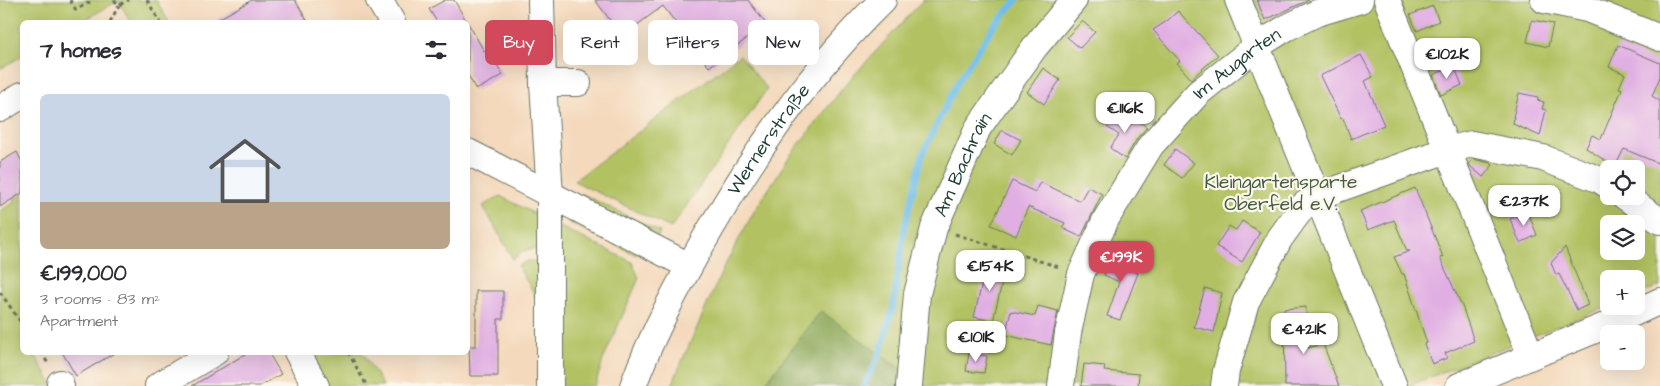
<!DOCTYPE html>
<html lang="en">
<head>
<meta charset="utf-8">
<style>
  :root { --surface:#fff; --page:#f7f7f7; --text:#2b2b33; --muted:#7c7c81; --line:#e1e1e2; --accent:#d1495b }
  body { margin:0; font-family:"Architects Daughter",sans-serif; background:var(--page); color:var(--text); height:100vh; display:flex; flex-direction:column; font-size:19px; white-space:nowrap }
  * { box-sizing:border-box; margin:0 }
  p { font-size:16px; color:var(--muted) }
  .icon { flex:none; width:28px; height:28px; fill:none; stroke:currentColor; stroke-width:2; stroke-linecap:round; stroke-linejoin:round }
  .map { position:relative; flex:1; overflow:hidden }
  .drawer { position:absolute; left:20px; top:20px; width:450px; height:335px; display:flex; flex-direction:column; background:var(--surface); border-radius:8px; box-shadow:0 5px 20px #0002 }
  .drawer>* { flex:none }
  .banner { position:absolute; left:485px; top:20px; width:475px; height:45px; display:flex; gap:10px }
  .buttons { position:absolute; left:1600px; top:160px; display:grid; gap:10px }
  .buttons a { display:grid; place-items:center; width:45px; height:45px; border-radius:8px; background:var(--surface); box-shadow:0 5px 20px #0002; font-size:25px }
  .price { position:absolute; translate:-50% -42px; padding:0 11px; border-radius:10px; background:#fff; color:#222; font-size:16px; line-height:32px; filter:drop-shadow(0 1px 2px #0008) }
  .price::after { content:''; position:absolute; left:50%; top:30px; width:15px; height:11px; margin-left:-8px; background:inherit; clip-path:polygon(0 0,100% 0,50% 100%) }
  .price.selected { background:var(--accent); color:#fff }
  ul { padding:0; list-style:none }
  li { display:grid; align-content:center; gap:10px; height:265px; padding:0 20px }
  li+li { border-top:1px solid var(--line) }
  li span { display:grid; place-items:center; height:155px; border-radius:8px; color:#555 }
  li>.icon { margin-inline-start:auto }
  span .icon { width:90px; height:90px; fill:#fffc; stroke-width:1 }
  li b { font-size:21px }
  h2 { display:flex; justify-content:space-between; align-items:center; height:60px; padding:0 20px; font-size:21px }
  .tag { padding:0 18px; border-radius:8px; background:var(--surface); box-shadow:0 5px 20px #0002; font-size:18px; line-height:45px }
  .tag.selected { background:var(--accent); color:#fff }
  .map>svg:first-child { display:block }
  .green { fill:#b2c264; stroke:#68804c; fill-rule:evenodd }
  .forest { fill:#8da85a; stroke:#567247 }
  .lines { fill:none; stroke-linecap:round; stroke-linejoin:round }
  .stream { stroke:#6dbee9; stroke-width:6 }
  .building { fill:#e1aee3 }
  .minor-casing { stroke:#6a7464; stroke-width:28 }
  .path { stroke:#6a7464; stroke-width:3; stroke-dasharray:4 4; stroke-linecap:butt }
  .minor { stroke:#fff; stroke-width:26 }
  .labels { text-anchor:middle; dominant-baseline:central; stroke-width:4.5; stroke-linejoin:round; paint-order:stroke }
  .street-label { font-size:19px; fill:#1f3d34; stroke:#fbf7ec }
  .park-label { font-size:19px; fill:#445e40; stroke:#fbf7ec }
</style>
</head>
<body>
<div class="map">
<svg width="1660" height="386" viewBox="0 0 1660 386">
  <rect width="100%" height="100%" fill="#fbf7ec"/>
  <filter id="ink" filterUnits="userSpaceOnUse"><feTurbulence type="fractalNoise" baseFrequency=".02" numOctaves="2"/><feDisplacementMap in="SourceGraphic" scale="10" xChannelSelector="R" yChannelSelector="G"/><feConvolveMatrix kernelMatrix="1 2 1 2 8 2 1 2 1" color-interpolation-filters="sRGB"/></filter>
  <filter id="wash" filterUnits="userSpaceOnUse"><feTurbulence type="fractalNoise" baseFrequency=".0096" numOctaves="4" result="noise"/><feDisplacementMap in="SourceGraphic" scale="20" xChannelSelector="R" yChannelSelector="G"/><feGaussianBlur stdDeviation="1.12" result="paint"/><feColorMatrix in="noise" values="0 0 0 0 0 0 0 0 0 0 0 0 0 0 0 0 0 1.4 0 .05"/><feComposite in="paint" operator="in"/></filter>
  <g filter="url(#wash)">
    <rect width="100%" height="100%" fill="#f4d9bc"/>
    <!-- green -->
    <g class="green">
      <path d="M0,0H156L169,22H131L118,1L81,22H22V56L0,69Z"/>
      <path d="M923,0H1660V286L1636,295V279H1609V306L1408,386H903L821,311L763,386H672L678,370L724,267L752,215L789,157L846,84ZM1609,169H1636V196H1609ZM1609,224H1636V251H1609Z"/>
      <path d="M740,55L767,89L671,228L574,181Z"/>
      <path d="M22,193V352L34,353L53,386H0V211L15,202L14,199Z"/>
      <path d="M582,194L660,232L657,238L579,200Z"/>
      <path d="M500,196L543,218V248L526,250L513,259L483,206Z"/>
      <path d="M571,216L639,249L636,255L568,222Z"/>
      <path d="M558,226L632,262L639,278L603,360L595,386H558Z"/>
      <path d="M527,261H541L544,311L518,266Z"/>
      <path d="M306,353H363L383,386H326Z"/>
    </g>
    <!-- forest -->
    <path class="forest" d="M821,311L903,371V386H763Z"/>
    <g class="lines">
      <!-- stream -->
      <path class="stream" d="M864,386L880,353L893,308L904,229L922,155L957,83L993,27L1017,0"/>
    </g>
    <g id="blocks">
      <!-- building -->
      <g class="building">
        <path d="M252,0H295L308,22H213Z"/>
        <path d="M445,0H454L467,22H437L429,9Z"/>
        <path d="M595,0H748L766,24L709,67L663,6L622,36Z"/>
        <path d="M1257,0H1309L1265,20Z"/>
        <path d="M1433,6L1439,21L1417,31L1410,15Z"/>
        <path d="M1178,11L1218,55L1191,79L1177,63L1180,61L1153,30L1167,21Z"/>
        <path d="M1532,20L1553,24L1548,47L1527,42Z"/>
        <path d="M1082,21L1095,32L1080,48L1067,37Z"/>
        <path d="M468,23L484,51L488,49L503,75L476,90L468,75Z"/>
        <path d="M1618,45L1660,63V77L1652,96L1660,101V164L1624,149L1615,167L1586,148L1592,135L1601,139L1622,89L1619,88L1625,74L1609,67Z"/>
        <path d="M1361,55L1373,77L1365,81L1384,125L1351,139L1343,118L1341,119L1320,76Z"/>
        <path d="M1454,66L1462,85L1441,95L1433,75Z"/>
        <path d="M1043,68L1060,80L1044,104L1027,92Z"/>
        <path d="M1519,93L1538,97L1537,100L1544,102L1542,109L1546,110L1540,136L1513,124L1514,117H1513Z"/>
        <path d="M1117,114L1123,118L1125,115L1129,118L1131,116L1147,127L1138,137L1125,159L1110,148L1119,135L1107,127Z"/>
        <path d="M1002,130L1021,140L1012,155L994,144Z"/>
        <path d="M1175,149L1194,163L1182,178L1164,165Z"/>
        <path d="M17,152L22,162V193L0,207V162Z"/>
        <path d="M1473,159L1490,163L1493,165L1483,177L1470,166L1469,164Z"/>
        <path d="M1012,181L1035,192L1040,182L1080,201L1088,187L1102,194L1081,237L1062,228L1065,223L1028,207L1016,236L991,225Z"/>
        <path d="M1415,188L1443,257L1440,258L1462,306L1474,341L1445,353L1447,358L1432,364L1424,344L1427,343L1404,274H1402L1394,257L1410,251H1407L1394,220L1368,230L1360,211Z"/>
        <path d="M1528,212L1537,235L1520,243L1510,219Z"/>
        <path d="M1242,221L1260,232L1242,262L1216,246L1229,226L1236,230Z"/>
        <path d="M1565,247L1588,305L1577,310L1559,274L1556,275L1551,263Z"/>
        <path d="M1113,252L1134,260L1131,270L1138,273L1120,320L1107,316L1119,282L1104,275Z"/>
        <path d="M987,262L1006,266L993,321L974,317Z"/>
        <path d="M1205,288L1222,293L1214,332L1194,327Z"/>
        <path d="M476,291H503V319H498V376H470L469,346H476Z"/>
        <path d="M1038,306L1058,311L1051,345L1005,335L1011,311L1035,316Z"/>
        <path d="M1306,307L1307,342H1308V348L1323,344L1339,386H1285L1284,309Z"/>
        <path d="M62,352H116L76,376Z"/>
        <path d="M249,352H268L281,374L260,386H192Z"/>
        <path d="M969,353L987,356L984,373L966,371Z"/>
        <path d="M1084,364L1105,366L1104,371L1139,374L1138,386H1081Z"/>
      </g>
    </g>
  </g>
  <g filter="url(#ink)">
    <use href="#blocks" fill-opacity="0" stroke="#6a7464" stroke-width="1"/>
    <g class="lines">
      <!-- minor casing -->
      <g class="minor-casing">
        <g id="minor">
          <path d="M379,0L392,22"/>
          <path d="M541,0L543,83L550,195V386"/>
          <path d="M1238,0L1394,386"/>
          <path d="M1387,0L1531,356"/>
          <path d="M1544,0L1587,9L1660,38"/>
          <path d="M543,83H578"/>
          <path d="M0,109L22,95"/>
          <path d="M468,152L689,266"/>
          <path d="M1624,196L1660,221"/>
          <path d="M297,352L316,386"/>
          <path d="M60,383L61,386"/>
          <path d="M158,386L215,352"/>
          <path id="s1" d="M633,386C653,331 681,280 710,230C758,147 814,67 883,0"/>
          <path id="s2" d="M909,386L917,294L934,228L978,128L1034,48L1074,0"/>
          <path id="s3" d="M1061,386L1068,333L1081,274L1106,219L1151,145L1198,93L1257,46L1286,28L1317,13L1360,0"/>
          <path d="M1224,386L1226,371L1246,302L1280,238L1304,205L1318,196L1447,150L1472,144L1543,158L1600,180L1609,186"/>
          <path d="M1459,386L1612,323L1660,301"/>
        </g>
      </g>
      <!-- path -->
      <g class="path">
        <path d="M70,0L76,10L93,0"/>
        <path d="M114,0L119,5L129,0"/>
        <path d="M147,0L160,22"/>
        <path d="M110,22L119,5"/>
        <path d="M955,234L1059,267"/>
        <path d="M0,292L22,324"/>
        <path d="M41,352L49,365"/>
        <path d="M348,352L367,386"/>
      </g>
      <!-- minor -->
      <use href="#minor" class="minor"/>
    </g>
  </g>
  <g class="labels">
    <!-- street labels -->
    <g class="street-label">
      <text stroke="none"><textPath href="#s3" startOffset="380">Im Augarten</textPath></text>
      <text stroke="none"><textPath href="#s1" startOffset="282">Wernerstraße</textPath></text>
      <text stroke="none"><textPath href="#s2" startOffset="230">Am Bachrain</textPath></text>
    </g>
    <!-- park labels -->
    <g class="park-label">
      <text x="1281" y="182">Kleingartensparte<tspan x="1281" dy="22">Oberfeld e.V.</tspan></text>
    </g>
  </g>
</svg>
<div class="buttons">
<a><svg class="icon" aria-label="locate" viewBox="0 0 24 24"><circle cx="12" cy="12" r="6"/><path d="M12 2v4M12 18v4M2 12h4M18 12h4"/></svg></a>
<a><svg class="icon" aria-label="layers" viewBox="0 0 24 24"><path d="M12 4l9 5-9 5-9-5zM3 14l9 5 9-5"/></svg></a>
<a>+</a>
<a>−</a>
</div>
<b class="price" style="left:1447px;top:80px">€102K</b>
<b class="price" style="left:1125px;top:134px">€116K</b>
<b class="price" style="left:1524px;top:227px">€237K</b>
<b class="price selected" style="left:1121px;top:283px">€199K</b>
<b class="price" style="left:990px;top:292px">€154K</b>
<b class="price" style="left:1304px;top:355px">€421K</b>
<b class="price" style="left:976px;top:363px">€101K</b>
<div class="banner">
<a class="tag selected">Buy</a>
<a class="tag">Rent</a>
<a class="tag">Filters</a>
<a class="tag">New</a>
</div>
<section class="drawer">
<h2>7 homes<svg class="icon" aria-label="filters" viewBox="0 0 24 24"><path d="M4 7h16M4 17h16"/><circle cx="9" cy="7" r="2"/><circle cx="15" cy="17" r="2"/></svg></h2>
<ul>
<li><span style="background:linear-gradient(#c9d6e8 70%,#b9a48a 0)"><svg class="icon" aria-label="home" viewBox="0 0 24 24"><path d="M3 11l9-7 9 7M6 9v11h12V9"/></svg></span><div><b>€199,000</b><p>3 rooms · 83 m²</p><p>Apartment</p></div></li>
</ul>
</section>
</div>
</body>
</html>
